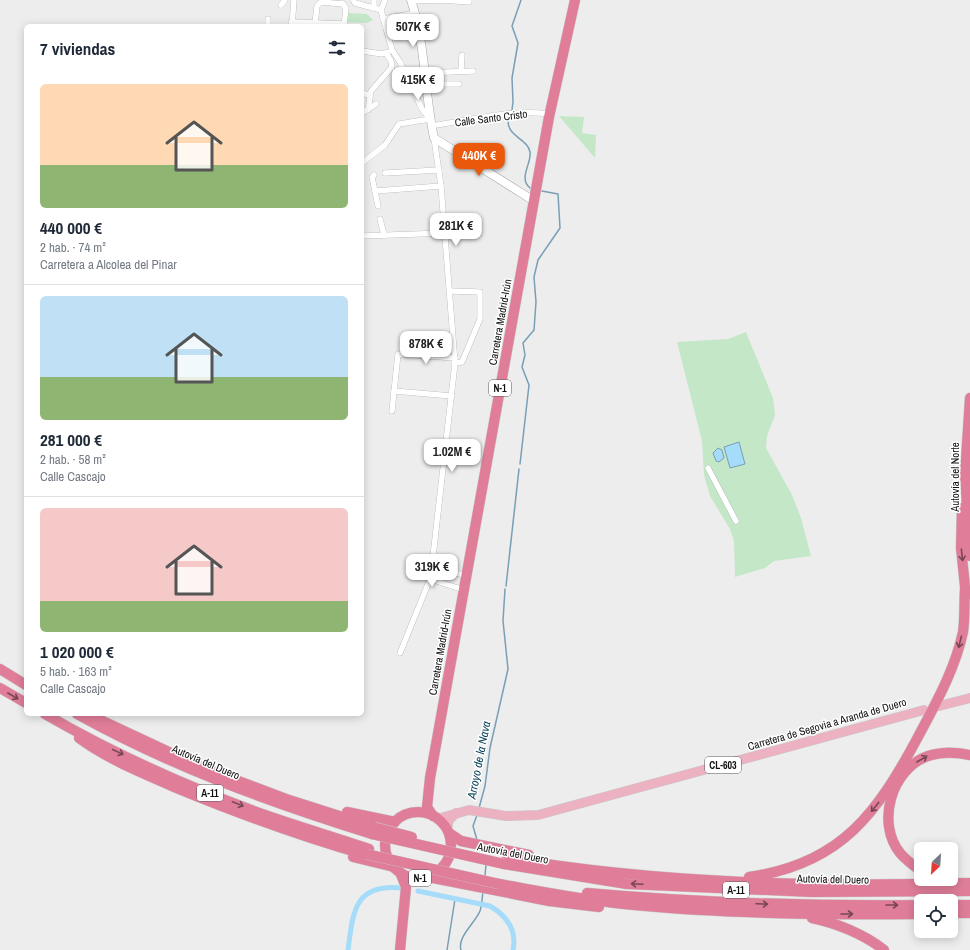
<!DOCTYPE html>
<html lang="es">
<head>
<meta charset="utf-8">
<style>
  :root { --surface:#fff; --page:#f6f6f7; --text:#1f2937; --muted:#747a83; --line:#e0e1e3; --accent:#ea580c }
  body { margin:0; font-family:"Archivo Narrow",sans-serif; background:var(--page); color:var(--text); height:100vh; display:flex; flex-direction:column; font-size:15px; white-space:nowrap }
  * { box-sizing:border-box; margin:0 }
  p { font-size:13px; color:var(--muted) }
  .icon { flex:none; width:22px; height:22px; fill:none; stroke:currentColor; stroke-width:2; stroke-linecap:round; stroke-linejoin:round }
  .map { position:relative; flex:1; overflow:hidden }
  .drawer { position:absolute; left:24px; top:24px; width:340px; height:692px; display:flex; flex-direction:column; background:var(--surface); border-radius:6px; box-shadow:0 2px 10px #0003 }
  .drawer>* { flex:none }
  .needle { width:26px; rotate:205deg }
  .buttons { position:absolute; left:914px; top:842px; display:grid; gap:8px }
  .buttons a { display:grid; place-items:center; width:44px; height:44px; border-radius:6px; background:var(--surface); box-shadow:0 2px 10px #0003; font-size:20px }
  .price { position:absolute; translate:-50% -34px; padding:0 9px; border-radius:8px; background:#fff; color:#222; font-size:13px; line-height:26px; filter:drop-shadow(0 1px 2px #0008) }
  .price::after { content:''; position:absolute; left:50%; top:24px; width:12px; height:9px; margin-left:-6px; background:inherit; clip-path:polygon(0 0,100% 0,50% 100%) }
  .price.selected { background:var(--accent); color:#fff }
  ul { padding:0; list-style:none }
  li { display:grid; align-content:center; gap:8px; height:212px; padding:0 16px }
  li+li { border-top:1px solid var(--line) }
  li span { display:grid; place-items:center; height:124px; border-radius:6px; color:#555 }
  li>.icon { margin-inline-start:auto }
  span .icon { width:72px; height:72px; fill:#fffc; stroke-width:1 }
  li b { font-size:17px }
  h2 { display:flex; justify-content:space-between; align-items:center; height:48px; padding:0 16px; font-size:17px }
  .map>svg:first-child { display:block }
  .green { fill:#c4e7c8 }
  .water { fill:#a4dcfa; stroke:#789fb4 }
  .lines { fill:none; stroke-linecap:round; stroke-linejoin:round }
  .stream { stroke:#789fb4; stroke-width:1.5 }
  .canal { stroke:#a4dcfa; stroke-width:5 }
  .street-casing { stroke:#a7a7a8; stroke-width:6 }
  .secondary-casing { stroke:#a7a7a8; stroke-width:9 }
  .primary-casing { stroke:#cacaca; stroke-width:10 }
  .highway-casing { stroke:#cacaca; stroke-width:11 }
  .street { stroke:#fff; stroke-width:5.5 }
  .secondary { stroke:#fff; stroke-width:8 }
  .primary { stroke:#ecb2c2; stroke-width:9 }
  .highway { stroke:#e07e9a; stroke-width:10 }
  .highway-bridge-casing { stroke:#cacaca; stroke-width:11; stroke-linecap:butt }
  .highway-bridge { stroke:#e07e9a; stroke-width:10 }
  .oneway { stroke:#784755 }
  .labels { text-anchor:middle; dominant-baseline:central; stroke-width:3; stroke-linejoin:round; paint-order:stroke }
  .shield { fill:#fff; stroke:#585858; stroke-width:1 }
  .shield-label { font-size:10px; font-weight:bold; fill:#101010 }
  .street-label { font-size:11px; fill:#101010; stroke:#fff }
  .water-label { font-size:12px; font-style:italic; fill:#07435c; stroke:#fff }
</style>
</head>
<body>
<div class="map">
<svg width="970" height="950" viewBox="0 0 970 950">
  <rect width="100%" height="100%" fill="#ededee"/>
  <!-- green -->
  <g class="green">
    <path d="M348,13L367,14L373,20L367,23L347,22Z"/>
    <path d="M559,116L584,117L582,133L596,135L595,158Z"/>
    <path d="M746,332L773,398L775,415L767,436L766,448L792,495L801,518L811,556L774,561L765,568L735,577L734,541L730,529L710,496L704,475L702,441L677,342L728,339Z"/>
  </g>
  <!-- water -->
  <g class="water">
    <path d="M739,442L745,464L730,468L724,447Z"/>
    <path d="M718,448L722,450L724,458L719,462L716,461L713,453Z"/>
  </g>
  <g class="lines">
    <!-- stream -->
    <g class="stream">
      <path d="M512,110L513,102L512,78L518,43L512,26L521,0"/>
      <path d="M509,116C503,136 528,138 530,152C532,163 518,178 530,188"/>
      <path d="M520,464L529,385L522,367L525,355L523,343L534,330L536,302L534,277L538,260L560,228L558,194L542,191"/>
      <path d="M506,586L519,469"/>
      <path d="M479,808L485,786L490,748L508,669L503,621L505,589"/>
      <path d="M477,815L473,826L477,840"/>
      <path d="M485,876L486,864"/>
      <path d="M447,950L455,899"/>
      <path d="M461,950C457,937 475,923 480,911C482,905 482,898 483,892"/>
    </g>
    <!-- canal -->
    <g class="canal">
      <path d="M418,891L490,906C507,916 517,930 513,950"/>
      <path d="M348,950C353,912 354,883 402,888"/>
    </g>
    <!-- street casing -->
    <g class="street-casing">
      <g id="street">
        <path d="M353,0L355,3L381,10"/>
        <path d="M374,0V8"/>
        <path d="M385,0L381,10L392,50L400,62L422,109L430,119"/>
        <path d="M412,1L442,0L469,2V0"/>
        <path d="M343,4L346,8L344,26"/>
        <path d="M281,5L285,0"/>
        <path d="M383,19L416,13"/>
        <path d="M291,22L345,24"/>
        <path d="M315,24L317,6L321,2L343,4"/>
        <path d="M268,26V19"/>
        <path d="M292,26L294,0"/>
        <path d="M362,51L382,54L388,52"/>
        <path d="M461,70L462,55"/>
        <path d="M426,73L473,71"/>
        <path d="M427,84H459"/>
        <path d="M362,93L369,95"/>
        <path d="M368,110L371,91L392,67L391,61L386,53"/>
        <path d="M362,113L376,104"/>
        <path d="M431,126C470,120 511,109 550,114"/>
        <path d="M434,138L441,186L455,363L432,565L466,576"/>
        <path d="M362,163L385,145L399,124L430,119"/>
        <path d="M385,173L439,170"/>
        <path d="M374,175L372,177L378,206"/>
        <path d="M375,191L441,186"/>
        <path d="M380,219L384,235"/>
        <path d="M362,236L445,233"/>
        <path d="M451,291L480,292V319L462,362L455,363"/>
        <path d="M394,391L452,396"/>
        <path d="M392,411L398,354L455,358"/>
        <path d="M708,468L736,521"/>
        <path d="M432,565L430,579L464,590"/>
        <path d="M400,653L430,579"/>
      </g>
    </g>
    <!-- secondary casing -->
    <g class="secondary-casing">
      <path id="secondary" d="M411,0C426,46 424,91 434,138L534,201"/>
    </g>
    <!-- primary casing -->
    <g class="primary-casing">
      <g id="primary">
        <path d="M939,706L970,698"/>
        <path d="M437,819L469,810L506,816L538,815L924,710"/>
        <path d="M447,829L449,820L456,813"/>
      </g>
    </g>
    <!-- highway casing -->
    <g class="highway-casing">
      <g id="highway">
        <path d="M970,398L965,474L970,556"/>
        <path d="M962,508L961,548L966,596"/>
        <path d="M0,669L26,685"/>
        <path d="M0,688L26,703"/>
        <path d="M45,714C114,754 190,788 265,815C299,827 334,837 369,849"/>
        <path d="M77,714C170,766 270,802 372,834"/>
        <path d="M92,716L201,767L286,799L374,827"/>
        <path d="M79,738C109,760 145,774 179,789C240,814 300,836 363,854"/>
        <path d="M347,812L395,822"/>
        <circle cx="418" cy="845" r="33"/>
        <path d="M433,816L427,807L430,778L549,117L575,0"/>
        <path d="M449,833L461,841L529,855"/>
        <path d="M353,857L394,867"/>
        <path d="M507,858C660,884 816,887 970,883"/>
        <path d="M504,864L627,884L812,892L970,891"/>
        <path d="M921,871C914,866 906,860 900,853C876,823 891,769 928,756C943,751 956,752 970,755"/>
        <path d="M428,877L549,901L599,907"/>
        <path d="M749,877C842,864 878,812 919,735C937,701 955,669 963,632C965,618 964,603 965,590"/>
        <path d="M499,884C544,892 588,901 634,905C729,914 825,915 921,914"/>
        <path d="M587,893C699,903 809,906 921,905"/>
        <path d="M951,905H970"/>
        <path d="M951,913H970"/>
        <path d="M812,918C836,923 864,934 884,950"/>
        <path d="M400,950L406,887L400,872"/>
      </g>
    </g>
    <!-- street -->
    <use href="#street" class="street"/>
    <!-- secondary -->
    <use href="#secondary" class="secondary"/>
    <!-- primary -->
    <use href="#primary" class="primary"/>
    <!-- highway -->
    <use href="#highway" class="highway"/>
    <!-- highway-bridge casing -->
    <g class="highway-bridge-casing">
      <g id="highway-bridge">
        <path d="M374,827L412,837"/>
        <path d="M372,834L504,864"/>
        <path d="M366,854L499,884"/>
      </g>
    </g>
    <!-- highway-bridge -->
    <use href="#highway-bridge" class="highway-bridge"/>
  </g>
  <!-- one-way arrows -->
  <defs><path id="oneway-shaft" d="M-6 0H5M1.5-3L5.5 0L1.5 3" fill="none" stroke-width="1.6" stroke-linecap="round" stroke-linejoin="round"/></defs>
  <g class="oneway">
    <use href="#oneway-shaft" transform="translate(962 555) rotate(84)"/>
    <use href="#oneway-shaft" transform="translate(960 642) rotate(104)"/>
    <use href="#oneway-shaft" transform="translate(13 696) rotate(30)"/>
    <use href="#oneway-shaft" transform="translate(118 752) rotate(25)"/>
    <use href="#oneway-shaft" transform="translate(922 759) rotate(-30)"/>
    <use href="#oneway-shaft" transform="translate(238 804) rotate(22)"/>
    <use href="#oneway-shaft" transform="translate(875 807) rotate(129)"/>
    <use href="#oneway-shaft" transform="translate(637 884) rotate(-177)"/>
    <use href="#oneway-shaft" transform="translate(762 904) rotate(2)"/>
    <use href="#oneway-shaft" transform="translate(892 905)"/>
    <use href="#oneway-shaft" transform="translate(847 914)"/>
  </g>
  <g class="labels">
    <!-- shield labels -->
    <g class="shield">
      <rect x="489" y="380" width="22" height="16" rx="3"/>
      <rect x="705" y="757" width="36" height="16" rx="3"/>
      <rect x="197" y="785" width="26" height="16" rx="3"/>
      <rect x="409" y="870" width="22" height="16" rx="3"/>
      <rect x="723" y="882" width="26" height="16" rx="3"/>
    </g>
    <g class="shield-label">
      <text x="500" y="388">N-1</text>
      <text x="723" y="765">CL-603</text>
      <text x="210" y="793">A-11</text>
      <text x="420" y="878">N-1</text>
      <text x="736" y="890">A-11</text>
    </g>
    <!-- street labels -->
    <g class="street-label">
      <text transform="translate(491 118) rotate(-7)">Calle Santo Cristo</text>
      <text transform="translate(500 322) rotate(-80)">Carretera Madrid-Irún</text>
      <text transform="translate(955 477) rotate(-90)">Autovía del Norte</text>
      <text transform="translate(440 652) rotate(-80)">Carretera Madrid-Irún</text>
      <text transform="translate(827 724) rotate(-16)">Carretera de Segovia a Aranda de Duero</text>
      <text transform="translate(206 762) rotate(23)">Autovía del Duero</text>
      <text transform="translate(513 853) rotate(11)">Autovía del Duero</text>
      <text transform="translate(833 879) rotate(1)">Autovía del Duero</text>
    </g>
    <!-- water labels -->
    <g class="water-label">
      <text transform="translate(479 760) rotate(-79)">Arroyo de la Nava</text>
    </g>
  </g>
</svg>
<div class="buttons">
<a><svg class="needle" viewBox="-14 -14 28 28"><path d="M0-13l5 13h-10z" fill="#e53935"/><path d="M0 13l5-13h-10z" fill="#747a83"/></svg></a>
<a><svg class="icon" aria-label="locate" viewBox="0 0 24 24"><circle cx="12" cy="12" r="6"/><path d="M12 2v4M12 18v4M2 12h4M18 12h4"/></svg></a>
</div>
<b class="price" style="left:413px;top:48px">507K €</b>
<b class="price" style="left:418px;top:101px">415K €</b>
<b class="price selected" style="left:479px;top:177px">440K €</b>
<b class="price" style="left:456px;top:247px">281K €</b>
<b class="price" style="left:426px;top:365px">878K €</b>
<b class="price" style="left:452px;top:473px">1.02M €</b>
<b class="price" style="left:432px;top:588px">319K €</b>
<section class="drawer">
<h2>7 viviendas<svg class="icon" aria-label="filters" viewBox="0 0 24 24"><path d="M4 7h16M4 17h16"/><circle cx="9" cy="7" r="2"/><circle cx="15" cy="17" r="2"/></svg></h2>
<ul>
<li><span style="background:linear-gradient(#ffd9b3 65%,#8fb573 0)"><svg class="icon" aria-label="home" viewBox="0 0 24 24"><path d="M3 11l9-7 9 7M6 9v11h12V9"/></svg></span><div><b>440 000 €</b><p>2 hab. · 74 m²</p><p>Carretera a Alcolea del Pinar</p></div></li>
<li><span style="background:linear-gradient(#bfe0f5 65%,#8fb573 0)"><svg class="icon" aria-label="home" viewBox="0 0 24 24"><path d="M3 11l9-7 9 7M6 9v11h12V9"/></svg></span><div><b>281 000 €</b><p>2 hab. · 58 m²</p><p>Calle Cascajo</p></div></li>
<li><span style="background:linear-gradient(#f6c9c9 75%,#8fb573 0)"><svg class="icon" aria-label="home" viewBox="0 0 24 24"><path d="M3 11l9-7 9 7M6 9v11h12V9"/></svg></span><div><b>1 020 000 €</b><p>5 hab. · 163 m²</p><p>Calle Cascajo</p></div></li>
</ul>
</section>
</div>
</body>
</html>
